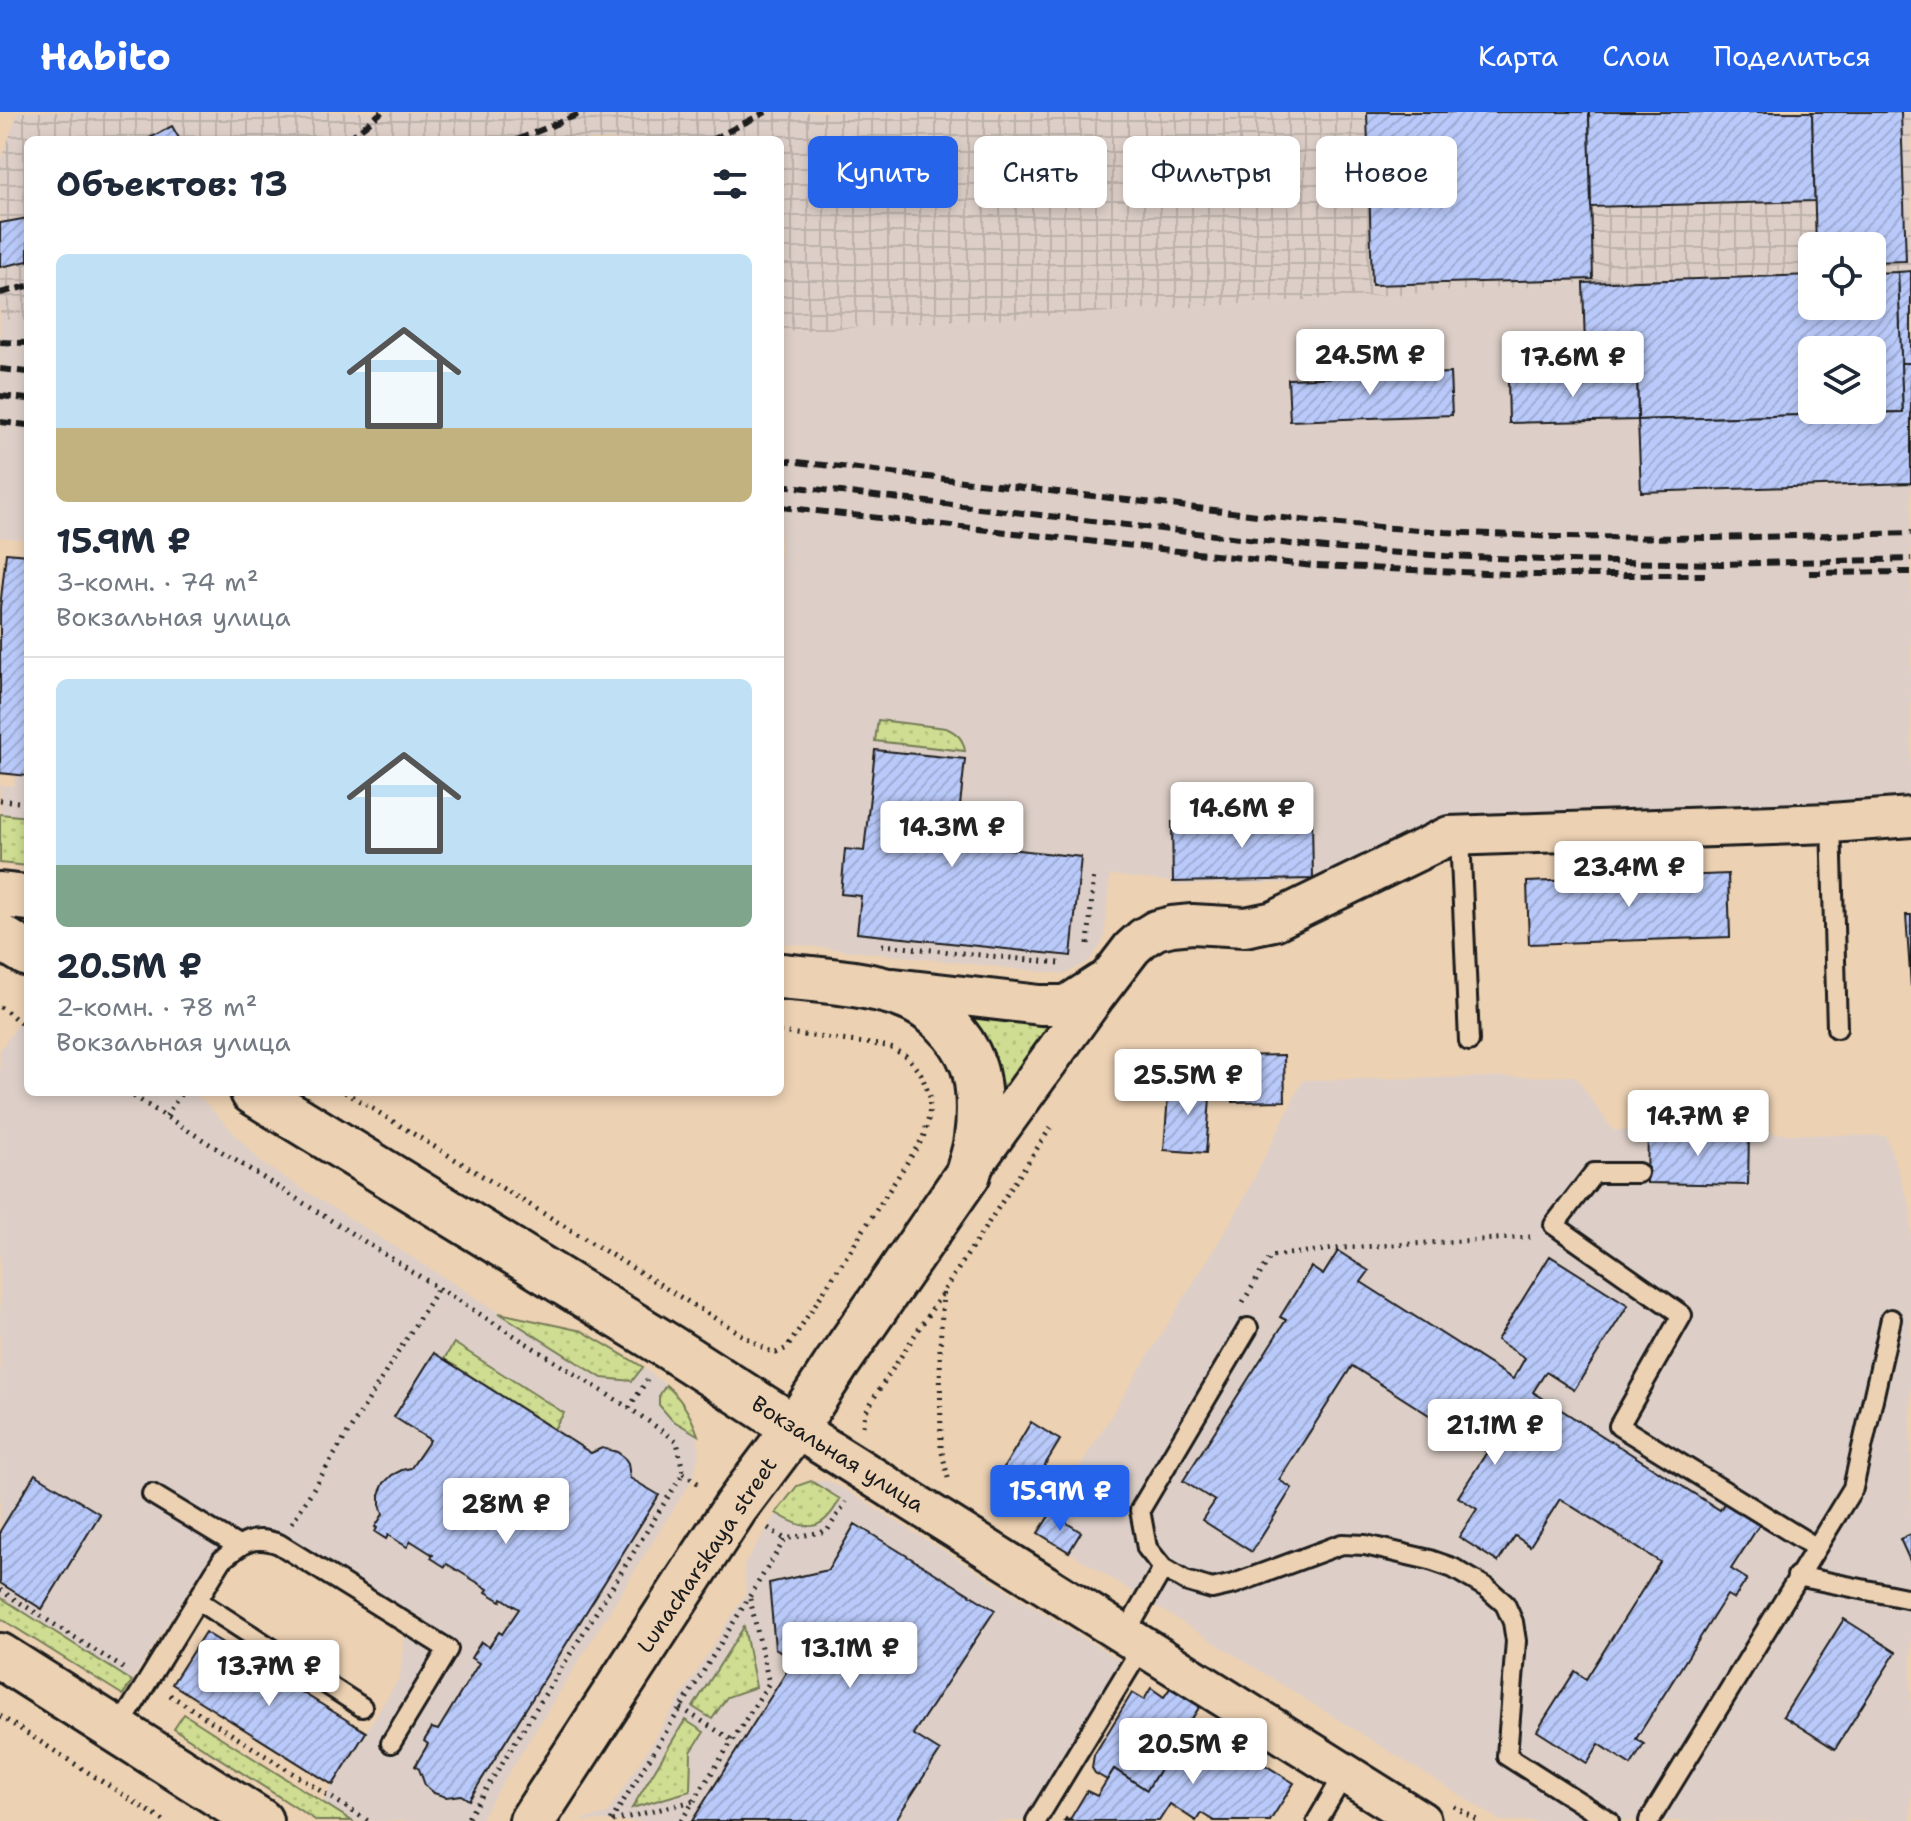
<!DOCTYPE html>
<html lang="ru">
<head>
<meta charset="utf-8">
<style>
  :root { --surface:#fff; --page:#f6f6f7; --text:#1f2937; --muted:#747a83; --line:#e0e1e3; --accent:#2563eb }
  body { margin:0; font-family:"Shantell Sans",sans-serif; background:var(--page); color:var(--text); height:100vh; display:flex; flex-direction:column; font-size:30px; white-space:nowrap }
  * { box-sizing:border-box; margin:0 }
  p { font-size:26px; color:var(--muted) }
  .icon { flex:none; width:44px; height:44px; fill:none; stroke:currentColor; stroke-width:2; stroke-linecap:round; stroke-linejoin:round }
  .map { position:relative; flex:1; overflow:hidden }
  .details { position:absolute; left:24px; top:24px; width:760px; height:960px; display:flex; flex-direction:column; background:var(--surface); border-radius:12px; box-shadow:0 4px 12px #0003 }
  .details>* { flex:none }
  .banner { position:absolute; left:808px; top:24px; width:760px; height:72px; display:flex; gap:16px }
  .tools { position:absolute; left:1798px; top:120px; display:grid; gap:16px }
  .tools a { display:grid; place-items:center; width:88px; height:88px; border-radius:12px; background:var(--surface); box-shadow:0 4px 12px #0003; font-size:40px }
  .price { position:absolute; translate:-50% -68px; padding:0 18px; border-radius:8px; background:#fff; color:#222; font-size:26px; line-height:52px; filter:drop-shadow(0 2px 4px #0008) }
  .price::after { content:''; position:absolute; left:50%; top:48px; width:24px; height:18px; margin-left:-12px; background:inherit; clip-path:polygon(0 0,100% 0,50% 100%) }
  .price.on { background:var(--accent); color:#fff }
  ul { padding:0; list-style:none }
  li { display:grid; align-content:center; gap:16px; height:424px; padding:0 32px }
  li+li { border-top:2px solid var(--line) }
  li span { display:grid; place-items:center; height:248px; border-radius:12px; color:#555 }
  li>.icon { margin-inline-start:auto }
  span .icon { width:144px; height:144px; fill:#fffc; stroke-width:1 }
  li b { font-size:34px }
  h2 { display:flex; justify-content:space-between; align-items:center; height:96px; padding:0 32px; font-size:34px }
  .pill { padding:0 28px; border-radius:12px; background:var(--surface); box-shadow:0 4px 12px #0003; font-size:28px; line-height:72px }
  .pill.on { background:var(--accent); color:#fff }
  header { display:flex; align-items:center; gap:48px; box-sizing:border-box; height:112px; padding:0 40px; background:var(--accent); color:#fff }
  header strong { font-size:38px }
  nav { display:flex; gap:44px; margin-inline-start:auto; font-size:28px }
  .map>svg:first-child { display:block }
  .built { fill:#ddcfc8; fill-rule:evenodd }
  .industrial { fill:url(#industrial-grid) }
  .grass { fill:url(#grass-dots); stroke:#757c56; stroke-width:2 }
  .building { fill:url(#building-hatch); stroke:#1c1c1c; stroke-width:2; fill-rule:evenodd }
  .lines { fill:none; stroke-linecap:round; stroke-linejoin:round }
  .service-casing { stroke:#1c1c1c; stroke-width:24 }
  .minor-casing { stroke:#1c1c1c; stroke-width:44 }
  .tertiary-casing { stroke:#1c1c1c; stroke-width:50 }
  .secondary-casing { stroke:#1c1c1c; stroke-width:50 }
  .path { stroke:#1c1c1c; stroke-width:5; stroke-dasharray:2 6; stroke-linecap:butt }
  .service { stroke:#ecd1b3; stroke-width:18 }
  .minor { stroke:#ecd1b3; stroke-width:38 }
  .tertiary { stroke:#ecd1b3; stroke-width:44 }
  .secondary { stroke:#ecd1b3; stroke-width:44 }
  .rail { stroke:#1c1c1c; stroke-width:6; stroke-dasharray:12 6; stroke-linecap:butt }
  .labels { text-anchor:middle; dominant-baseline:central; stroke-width:6; stroke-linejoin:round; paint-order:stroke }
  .street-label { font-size:22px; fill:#1c1c1c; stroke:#ecd1b3 }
</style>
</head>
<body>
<header>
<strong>Habito</strong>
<nav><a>Карта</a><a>Слои</a><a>Поделиться</a></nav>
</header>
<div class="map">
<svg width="1911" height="1709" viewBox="0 0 1911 1709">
  <defs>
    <pattern id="industrial-grid" width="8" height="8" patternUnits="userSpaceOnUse" patternTransform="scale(2)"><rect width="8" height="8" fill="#ddcfc8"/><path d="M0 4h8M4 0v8" fill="none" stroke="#bdb1ab"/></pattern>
    <pattern id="grass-dots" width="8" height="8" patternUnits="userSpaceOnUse" patternTransform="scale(2)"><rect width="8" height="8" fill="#cedd91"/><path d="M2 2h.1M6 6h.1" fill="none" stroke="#b0bd7c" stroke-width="1.8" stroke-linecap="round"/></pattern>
    <pattern id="building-hatch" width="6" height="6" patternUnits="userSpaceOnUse" patternTransform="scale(2)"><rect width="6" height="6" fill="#b9c9f9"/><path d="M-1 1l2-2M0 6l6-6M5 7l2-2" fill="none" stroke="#9eacd5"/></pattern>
  </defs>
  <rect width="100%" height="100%" fill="#ecd1b3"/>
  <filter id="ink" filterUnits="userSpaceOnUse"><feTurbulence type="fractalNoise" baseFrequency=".0125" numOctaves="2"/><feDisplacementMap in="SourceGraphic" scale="16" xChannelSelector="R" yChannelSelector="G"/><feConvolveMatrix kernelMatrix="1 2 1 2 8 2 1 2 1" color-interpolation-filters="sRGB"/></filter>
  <g filter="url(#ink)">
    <!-- built -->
    <g class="built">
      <path d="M18,0L780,28H28V428L0,425V50Z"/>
      <path d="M1911,159V689L1876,692L1455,704L1434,708L1314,770L1173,773V770L1110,763L1104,827L1101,833L1088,850L1067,861H1054L780,831V220L1583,171L1812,163V194H1872V161ZM1812,238H1872V298H1812ZM879,608L946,616L876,629ZM875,638L956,731L1081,745L1071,843L857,820L861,784L841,781L845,737L864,739Z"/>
      <path d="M28,549V705L0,702V673L14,674Z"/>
      <path d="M28,906V980H189L204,989L263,1052L499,1200L582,1219L643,1255L666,1273L681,1290L692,1305L698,1323L699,1340L694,1364L479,1709H317L312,1706L400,1565L405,1523L318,1468L247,1426H231L211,1443L123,1583L0,1506V938L21,908Z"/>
      <path d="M1575,964L1613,1018L1886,1024L1911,1096V1709H1501L1069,1440L1081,1420L1051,1401L1237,1100L1303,968Z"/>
      <path d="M811,1369H828L846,1378L1129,1554L1036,1709H582L583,1707L607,1702L746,1481L744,1453L780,1395L797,1374Z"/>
    </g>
    <!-- industrial -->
    <path class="industrial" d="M19,0H1911V159L1872,161V134H1812V163L1583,171L780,220V28H28V209L0,207V50Z"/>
    <!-- grass -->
    <g class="grass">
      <path d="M878,608L946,616C957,621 963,626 965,639L875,629Z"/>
      <path d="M0,702L28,705V754L0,751Z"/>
      <path d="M954,904L1058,915L1005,994L996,958Z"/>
      <path d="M499,1201L582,1219L643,1255L632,1269L602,1266Z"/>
      <path d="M454,1231L564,1301L554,1317L444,1247Z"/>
      <path d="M666,1273C682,1287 691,1303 698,1323L672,1308L659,1293V1284Z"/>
      <path d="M811,1369L840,1387C822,1421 807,1420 776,1401L797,1374Z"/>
      <path d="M0,1485L132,1569L123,1583L0,1506Z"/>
      <path d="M744,1515L756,1575L727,1585L712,1607L693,1595Z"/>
      <path d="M184,1602L352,1709H317L312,1706L174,1617Z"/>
      <path d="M685,1608L704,1620L691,1640L690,1679L632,1696Z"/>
    </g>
    <!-- building -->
    <g class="building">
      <path d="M1367,0H1589L1593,167L1372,173Z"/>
      <path d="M1589,0H1812L1815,89L1591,95Z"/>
      <path d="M1812,0H1901L1906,149L1872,150V134H1816Z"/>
      <path d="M172,14L180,28H146Z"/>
      <path d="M28,106V149L0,155V111Z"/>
      <path d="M1911,159V251H1901L1898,160Z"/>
      <path d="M1898,160L1903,300L1638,308L1637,264L1586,265L1583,171L1812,163V194H1872V161ZM1812,238H1872V298H1812Z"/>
      <path d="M1901,251H1911V371L1641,380L1638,308L1903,300Z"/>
      <path d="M1450,261L1452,303L1290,309L1288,267Z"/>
      <path d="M1637,264L1638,308L1509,311L1508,266Z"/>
      <path d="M6,441L28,443V664L0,661V496Z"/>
      <path d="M875,638L965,647L956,731L1081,745L1071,844L857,821L861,784L841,782L845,737L864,739Z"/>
      <path d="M1312,707L1313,767L1173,770L1172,710Z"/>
      <path d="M1728,762L1730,825L1529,832L1527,770Z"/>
      <path d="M1906,803H1911V875Z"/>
      <path d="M1284,943L1285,989L1233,990L1232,944Z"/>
      <path d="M1169,969L1211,972L1206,1041L1164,1038Z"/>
      <path d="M1648,1019L1749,1021L1748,1073L1647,1071Z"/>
      <path d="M1338,1139L1369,1159L1361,1170L1513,1267L1525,1246L1497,1228L1550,1144L1628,1193L1574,1278L1546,1260L1533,1280L1720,1398L1725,1390L1760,1412L1731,1457L1747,1467L1734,1487L1727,1483L1636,1627L1644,1632L1631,1653L1599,1632L1587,1651L1537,1619L1575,1559L1586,1567L1660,1450L1560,1387L1530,1434L1515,1424L1498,1450L1459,1425L1477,1397L1458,1385L1487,1340L1352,1254L1279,1368L1292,1376L1252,1440L1202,1408L1215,1389L1183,1369L1286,1208L1280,1205L1311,1155L1323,1163Z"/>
      <path d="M434,1241L591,1341L602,1336L617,1340L624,1345L628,1351L630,1366L659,1383L469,1688L461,1683L446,1685L434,1681L425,1673L419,1657L415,1654L428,1632L424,1629L432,1616L438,1618L479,1551L471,1546L481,1530L489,1535L499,1520L502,1522L519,1497L502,1486L501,1489L486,1480L488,1477L447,1452L445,1455L431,1446L433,1443L411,1429L407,1435L388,1423L386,1427L375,1420L377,1416L375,1415L383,1402L380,1392V1380L384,1371L392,1363L402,1358L411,1356L430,1328L394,1305Z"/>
      <path d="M1031,1310L1060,1328L1029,1379L1000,1362Z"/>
      <path d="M35,1362L100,1402L42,1497L0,1471V1419Z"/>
      <path d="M1051,1401L1081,1420L1069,1440L1038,1421Z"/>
      <path d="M855,1412L995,1498L913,1622L940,1639L895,1709H692L794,1548L775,1536L769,1471L828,1458Z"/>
      <path d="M1911,1422V1451L1900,1427Z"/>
      <path d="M1844,1507L1896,1540L1835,1637L1783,1604Z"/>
      <path d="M205,1520L366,1620L333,1673L172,1572Z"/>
      <path d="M1151,1576L1164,1585L1170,1576L1200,1594L1147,1678L1114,1657L1107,1668L1095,1661L1092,1656L1094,1643L1132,1581L1144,1588Z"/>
      <path d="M1191,1607L1294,1671L1270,1709H1214L1201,1701L1196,1709L1170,1692L1159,1709H1064L1066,1706L1069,1709L1087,1679L1097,1684L1114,1657L1147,1678Z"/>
    </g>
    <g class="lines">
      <!-- service casing -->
      <g class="service-casing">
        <g id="service">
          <path d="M1831,711L1837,916"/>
          <path d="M1460,724L1469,929"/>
          <path d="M1638,1061H1594L1554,1113L1682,1203L1619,1314L1815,1435"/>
          <path d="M1248,1216L1140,1398L1147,1436L1163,1456L1185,1469L1212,1477L1234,1472L1342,1432L1365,1433L1430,1448L1453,1456L1487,1476L1505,1492L1513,1510L1516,1529L1507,1644L1609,1709"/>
          <path d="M152,1382L238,1434"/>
          <path d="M1797,1464L1911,1487"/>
          <path d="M197,1488L362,1595"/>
          <path d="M1124,1524L1163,1456"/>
          <path d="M117,1619L222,1448C242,1431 253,1422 279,1432L448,1537L391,1631"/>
          <path d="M1036,1709L1142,1535"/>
          <path d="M1317,1709L1345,1661"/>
          <path d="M1649,1709L1853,1376L1891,1207"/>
        </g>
      </g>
      <!-- minor casing -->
      <g class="minor-casing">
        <g id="minor">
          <path d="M894,876L1040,893H1067L1101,871"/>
          <path d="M970,1058L1096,883L1132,836L1143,826L1156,818L1172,814L1192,812L1245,815L1274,809L1449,724L1831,711L1911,705"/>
          <path d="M795,1316L1421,1709"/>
        </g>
      </g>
      <!-- tertiary casing -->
      <g class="tertiary-casing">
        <g id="tertiary">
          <path d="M0,783L28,786"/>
          <path d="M0,825L28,842"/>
          <path d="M253,980L669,1235L795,1316"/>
          <path d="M532,1709L735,1396L795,1316L836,1253L968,1062C971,1050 976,1038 977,1026C980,1006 980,973 973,953C961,921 933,894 901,883C862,870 820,868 780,864"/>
        </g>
      </g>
      <!-- secondary casing -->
      <g class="secondary-casing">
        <path id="secondary" d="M0,1544L260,1709"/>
      </g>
      <!-- path -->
      <g class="path">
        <path d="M0,688L28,691"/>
        <path d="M1088,832L1094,761"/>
        <path d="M882,833L1060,851"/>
        <path d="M0,895L9,901L28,918"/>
        <path d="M127,980L629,1296L677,1329L683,1361L466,1709"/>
        <path d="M345,980L767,1238L776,1241L787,1236L923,1026L929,1005L930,985L921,962L906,944L887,934L780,920"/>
        <path d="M166,1004L182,980"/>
        <path d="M943,1181L940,1235L941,1336L948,1366"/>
        <path d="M1243,1190L1271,1144L1343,1136L1530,1125"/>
        <path d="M629,1296L647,1268"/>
        <path d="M863,1314L865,1301L877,1281L1051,1015"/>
        <path d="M683,1361L702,1374"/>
        <path d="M292,1411L438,1176"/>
        <path d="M768,1416L785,1427"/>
        <path d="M0,1478L123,1556"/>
        <path d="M170,1583L368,1709"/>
        <path d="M681,1596L732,1628"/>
        <path d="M0,1604L164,1709"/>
        <path d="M1454,1694L1478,1709"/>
        <path d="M611,1709L785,1427L827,1419L846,1390"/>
        <path d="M613,1709L693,1689"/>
        <path d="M681,1709L769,1571L750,1487"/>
      </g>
      <!-- service -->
      <use href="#service" class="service"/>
      <!-- minor -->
      <use href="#minor" class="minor"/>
      <!-- tertiary -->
      <use href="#tertiary" class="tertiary"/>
      <!-- secondary -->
      <use href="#secondary" class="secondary"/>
      <!-- rail -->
      <g class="rail">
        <path d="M347,28L382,0"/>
        <path d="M517,28L584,0"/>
        <path d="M711,28L766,0"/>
        <path d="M0,181L28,174"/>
        <path d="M0,230L28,231"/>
        <path d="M0,257L28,260"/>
        <path d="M0,284L28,287"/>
        <path d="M0,310L28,313"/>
        <path d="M780,348L1327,411L1445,420L1558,425L1715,426L1911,421"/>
        <path d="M780,373L1326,436L1446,444L1566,449L1720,452L1911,447"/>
        <path d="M780,395L1314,454L1534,463H1705"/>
        <path d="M1809,461L1911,460"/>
      </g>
    </g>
  </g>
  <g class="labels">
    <!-- street labels -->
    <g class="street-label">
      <text transform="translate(838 1342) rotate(32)">Вокзальная улица</text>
      <text transform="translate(707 1443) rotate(-56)">Lunacharskaya street</text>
    </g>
  </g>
</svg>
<div class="tools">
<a><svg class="icon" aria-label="locate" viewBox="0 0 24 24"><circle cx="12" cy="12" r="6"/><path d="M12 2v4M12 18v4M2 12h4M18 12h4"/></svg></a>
<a><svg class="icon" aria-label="layers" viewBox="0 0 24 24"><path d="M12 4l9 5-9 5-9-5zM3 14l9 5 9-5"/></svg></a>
</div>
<b class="price" style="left:1370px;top:285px">24.5M ₽</b>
<b class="price" style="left:1573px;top:287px">17.6M ₽</b>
<b class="price" style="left:1242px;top:738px">14.6M ₽</b>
<b class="price" style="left:952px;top:757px">14.3M ₽</b>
<b class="price" style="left:1629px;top:797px">23.4M ₽</b>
<b class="price" style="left:1188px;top:1005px">25.5M ₽</b>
<b class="price" style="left:1698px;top:1046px">14.7M ₽</b>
<b class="price" style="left:1495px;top:1355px">21.1M ₽</b>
<b class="price on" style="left:1060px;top:1421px">15.9M ₽</b>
<b class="price" style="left:506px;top:1434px">28M ₽</b>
<b class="price" style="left:850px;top:1578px">13.1M ₽</b>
<b class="price" style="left:269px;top:1596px">13.7M ₽</b>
<b class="price" style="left:1193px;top:1674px">20.5M ₽</b>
<div class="banner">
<a class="pill on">Купить</a>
<a class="pill">Снять</a>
<a class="pill">Фильтры</a>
<a class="pill">Новое</a>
</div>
<section class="details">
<h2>Объектов: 13<svg class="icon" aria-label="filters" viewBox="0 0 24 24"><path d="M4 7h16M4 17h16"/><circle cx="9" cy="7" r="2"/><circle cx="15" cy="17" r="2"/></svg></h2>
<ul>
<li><span style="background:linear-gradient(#bfe0f5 70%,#c2b280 0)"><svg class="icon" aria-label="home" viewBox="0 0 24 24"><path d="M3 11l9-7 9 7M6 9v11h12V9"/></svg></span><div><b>15.9M ₽</b><p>3-комн. · 74 m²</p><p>Вокзальная улица</p></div></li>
<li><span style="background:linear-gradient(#bfe0f5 75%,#7fa58c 0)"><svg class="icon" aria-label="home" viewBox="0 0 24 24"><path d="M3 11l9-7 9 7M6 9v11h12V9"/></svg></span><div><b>20.5M ₽</b><p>2-комн. · 78 m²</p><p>Вокзальная улица</p></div></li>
</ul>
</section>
</div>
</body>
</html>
